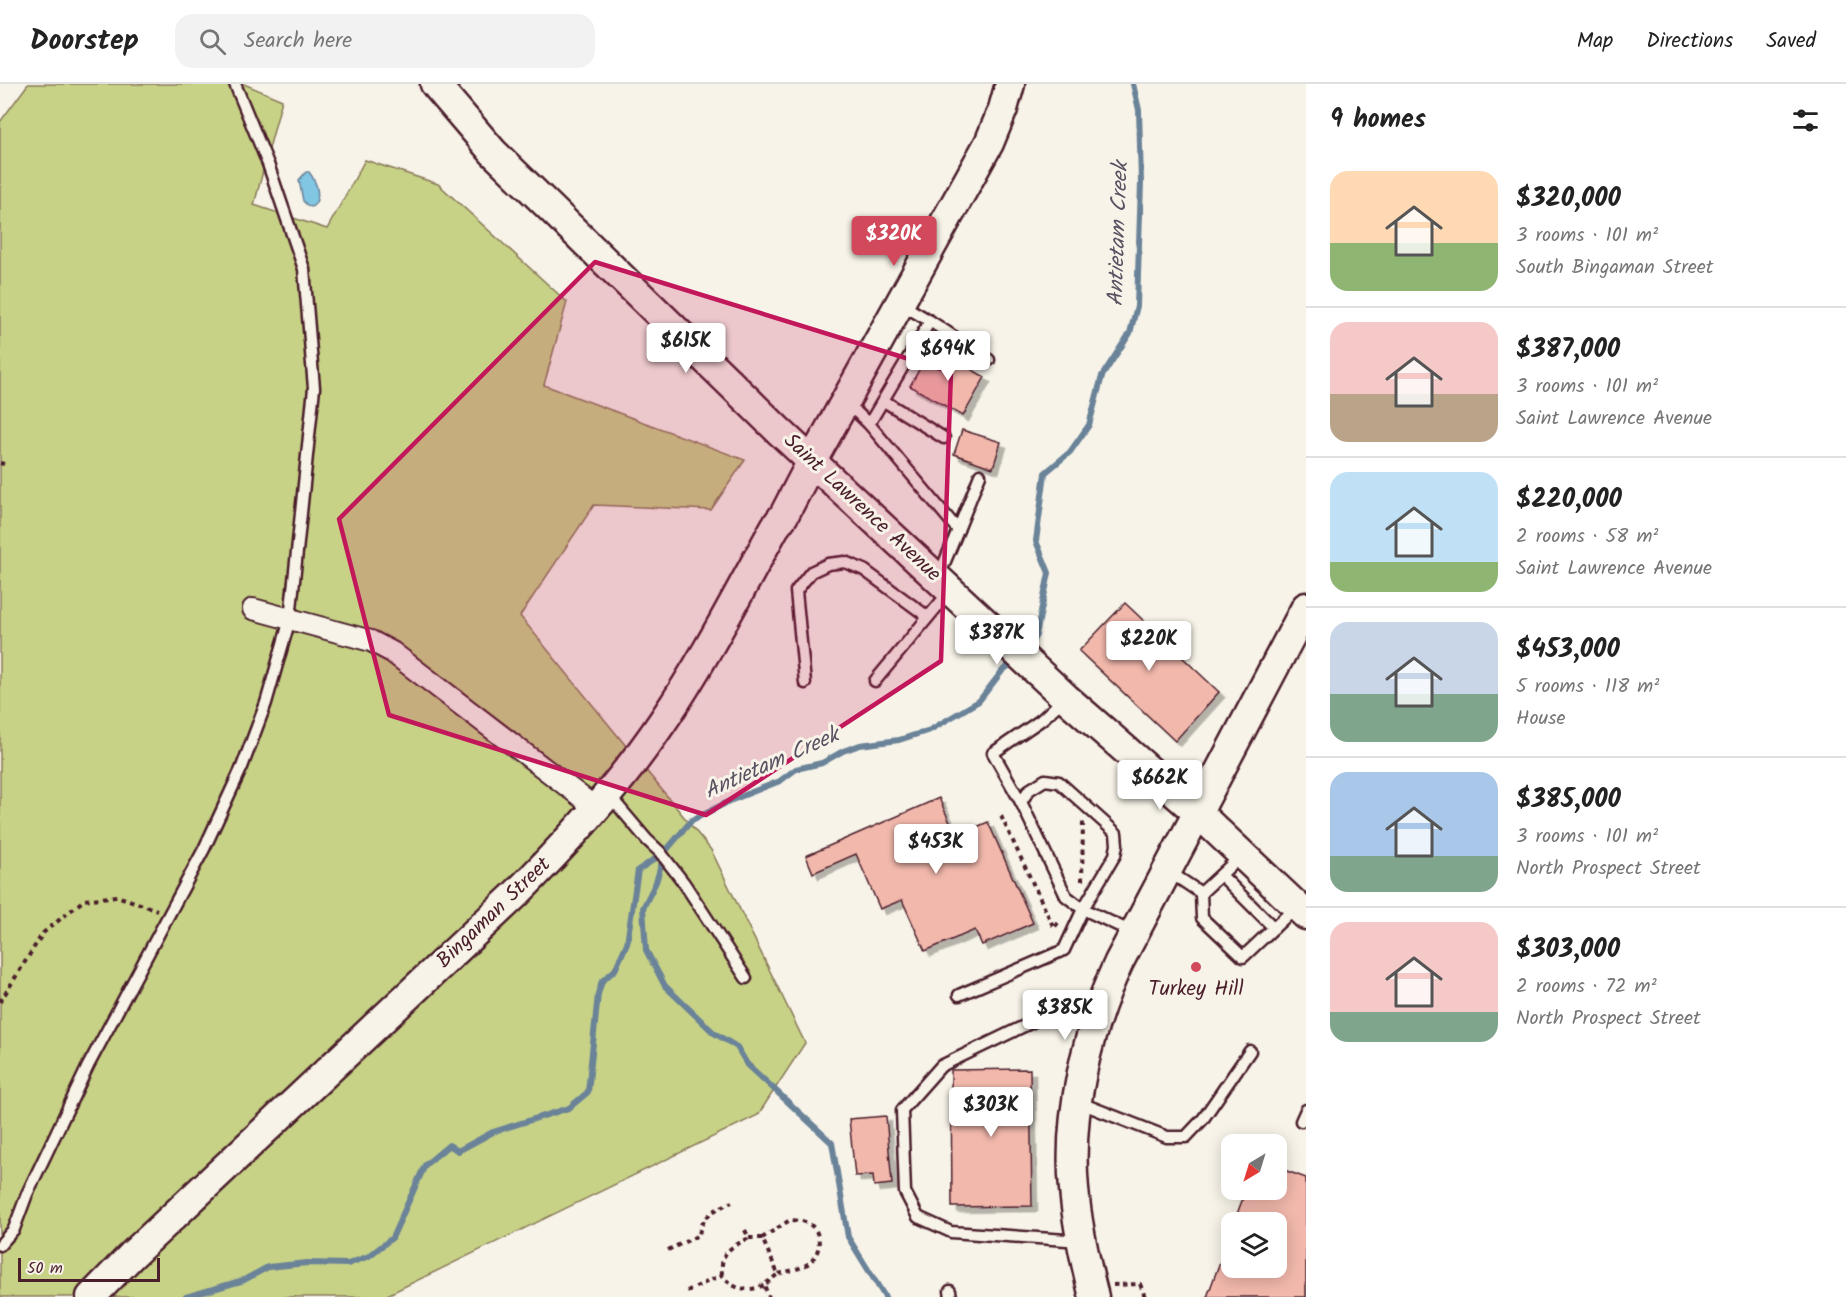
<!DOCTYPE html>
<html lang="en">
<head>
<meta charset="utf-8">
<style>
  :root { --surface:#fff; --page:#f2f2f2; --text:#222; --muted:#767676; --line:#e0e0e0; --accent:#d1495b }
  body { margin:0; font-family:Kalam,sans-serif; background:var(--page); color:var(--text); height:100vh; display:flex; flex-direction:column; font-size:22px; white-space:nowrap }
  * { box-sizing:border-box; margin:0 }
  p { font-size:20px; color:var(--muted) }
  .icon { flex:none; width:33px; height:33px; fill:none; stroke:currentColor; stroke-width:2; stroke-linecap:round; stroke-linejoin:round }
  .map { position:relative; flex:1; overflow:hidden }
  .drawer { display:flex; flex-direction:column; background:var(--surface); width:540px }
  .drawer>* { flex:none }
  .needle { width:39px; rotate:218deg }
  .fabs { position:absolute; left:1221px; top:1050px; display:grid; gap:12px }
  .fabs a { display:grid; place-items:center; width:66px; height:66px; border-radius:12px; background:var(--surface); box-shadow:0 3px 15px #0003; font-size:30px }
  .scale { position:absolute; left:18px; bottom:15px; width:142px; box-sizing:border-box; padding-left:6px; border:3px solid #4a1f2b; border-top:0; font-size:16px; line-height:21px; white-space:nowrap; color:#4a1f2b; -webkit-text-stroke:4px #f7f3e8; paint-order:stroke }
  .price { position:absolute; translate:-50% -51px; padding:0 14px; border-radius:6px; background:#fff; color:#222; font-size:20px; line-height:39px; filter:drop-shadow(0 2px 3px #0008) }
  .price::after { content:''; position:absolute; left:50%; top:36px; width:18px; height:14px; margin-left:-9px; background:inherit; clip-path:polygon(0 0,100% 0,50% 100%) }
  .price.current { background:var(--accent); color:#fff }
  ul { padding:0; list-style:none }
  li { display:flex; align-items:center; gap:18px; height:150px; padding:0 24px }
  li+li { border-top:2px solid var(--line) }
  li span { display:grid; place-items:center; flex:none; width:168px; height:120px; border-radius:18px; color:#555 }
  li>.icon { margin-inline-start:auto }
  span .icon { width:72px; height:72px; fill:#fffc; stroke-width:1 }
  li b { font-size:26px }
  h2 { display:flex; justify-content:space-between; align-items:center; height:72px; padding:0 24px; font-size:26px }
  header { display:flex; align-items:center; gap:36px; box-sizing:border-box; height:84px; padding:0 30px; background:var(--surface); border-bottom:2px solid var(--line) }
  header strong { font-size:28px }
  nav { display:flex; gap:33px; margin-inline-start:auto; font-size:21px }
  .search { width:420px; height:54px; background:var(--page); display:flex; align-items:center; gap:15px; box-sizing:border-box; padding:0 21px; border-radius:18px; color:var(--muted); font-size:22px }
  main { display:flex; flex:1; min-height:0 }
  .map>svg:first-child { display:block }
  .green { fill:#c7d286; stroke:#887858; stroke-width:1.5 }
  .water { fill:#81c6e2; stroke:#6b8399; stroke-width:1.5 }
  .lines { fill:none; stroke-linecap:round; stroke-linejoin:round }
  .stream { stroke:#6b8399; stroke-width:6 }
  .building { fill:#f2b8ac; stroke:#4a1f2b; stroke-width:1.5; filter:url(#shadow) }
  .lane-casing { stroke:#4a1f2b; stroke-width:15 }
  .street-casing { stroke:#4a1f2b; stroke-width:24 }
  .secondary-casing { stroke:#4a1f2b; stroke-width:33 }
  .path { stroke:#4a1f2b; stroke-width:4; stroke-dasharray:4.5 4.5; stroke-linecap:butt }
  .lane { stroke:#f7f3e8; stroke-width:10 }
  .street { stroke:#f7f3e8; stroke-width:20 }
  .secondary { stroke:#f7f3e8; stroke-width:28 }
  .marked { fill:#c2185b; fill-opacity:0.2; stroke:#c2185b; stroke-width:4.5; stroke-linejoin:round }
  .poi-dot { fill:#d1495b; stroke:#f7f3e8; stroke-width:2 }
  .labels { text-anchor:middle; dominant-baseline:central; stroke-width:6; stroke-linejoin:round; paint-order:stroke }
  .street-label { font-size:21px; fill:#4a1f2b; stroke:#f7f3e8 }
  .poi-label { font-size:21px; fill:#4a1f2b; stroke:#f7f3e8 }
  .water-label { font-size:22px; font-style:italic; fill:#5a5162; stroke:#f7f3e8 }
</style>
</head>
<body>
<header>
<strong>Doorstep</strong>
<div class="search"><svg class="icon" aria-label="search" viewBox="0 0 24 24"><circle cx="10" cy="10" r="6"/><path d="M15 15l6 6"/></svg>Search here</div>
<nav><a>Map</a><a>Directions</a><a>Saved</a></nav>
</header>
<main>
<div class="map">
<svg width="1306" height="1213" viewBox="0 0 1306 1213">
  <defs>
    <filter id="shadow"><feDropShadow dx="5.5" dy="5.5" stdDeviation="0" flood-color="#0004"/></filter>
  </defs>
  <rect width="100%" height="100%" fill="#f7f3e8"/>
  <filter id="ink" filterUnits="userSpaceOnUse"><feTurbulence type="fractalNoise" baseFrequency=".0167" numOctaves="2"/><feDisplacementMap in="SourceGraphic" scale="12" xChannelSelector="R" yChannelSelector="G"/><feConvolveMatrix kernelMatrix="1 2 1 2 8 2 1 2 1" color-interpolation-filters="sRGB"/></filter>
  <g filter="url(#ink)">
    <!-- green -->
    <path class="green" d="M28,0H244L282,16L254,121L327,145L365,76L438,100L567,218L544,301L745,376L711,426L594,421L520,532L711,766L805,959L758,1031L383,1213H0V38Z"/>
    <!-- water -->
    <path class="water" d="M306,88H309C316,97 323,114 312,123L308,122L303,117L299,96Z"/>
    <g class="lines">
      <!-- stream -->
      <g class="stream">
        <path d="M1027,567L1036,551L1049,489L1036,457L1045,389L1070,368L1089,341L1102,292L1130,249L1137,222L1141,98L1139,26L1133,0"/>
        <path d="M664,771L656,798L643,824L646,866L665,902L714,949L737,963L747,980L832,1059L848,1153L885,1213"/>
        <path d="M186,1213L244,1196L268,1183L307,1179L348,1180L369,1172L392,1154L425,1081L449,1061L458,1067L493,1048L569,1024L588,1008L598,910L602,897L615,886L627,859L638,786L664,769L692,736L732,716L780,697L796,685L822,679L843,667L860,661L899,656L930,646L979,617L1003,586L1014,578"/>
      </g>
    </g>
    <!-- building -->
    <g class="building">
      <path d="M932,263L985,293L963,332L910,302Z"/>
      <path d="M962,346L1001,358L993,384L954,370Z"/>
      <path d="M1125,519L1219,608L1175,657L1079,567Z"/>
      <path d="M939,714L956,752L988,738L1033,839L982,861L975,846L925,867L902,816L880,825L856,770L813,789L806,772Z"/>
      <path d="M1030,985L1032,1122L952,1123L951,986Z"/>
      <path d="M886,1032L892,1100L874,1102L873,1091L855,1092L849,1035Z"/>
      <path d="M1276,1083L1306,1094V1213H1207L1230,1151H1232V1184H1276V1138H1234L1246,1106H1276Z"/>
    </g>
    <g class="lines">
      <!-- lane casing -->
      <g class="lane-casing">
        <g id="lane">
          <path d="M930,237L989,276"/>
          <path d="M884,317L944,354"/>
          <path d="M847,319L869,340L958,446L938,494"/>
          <path d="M869,340L930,237L901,220"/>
          <path d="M958,446L980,391"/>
          <path d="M875,597L950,507"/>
          <path d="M805,599L796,507L811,488L828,480L845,478L864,486L928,533"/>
          <path d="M1045,696L1059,698L1116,749L1117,761L1115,771L1083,825L1066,812L1021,718L1029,706Z"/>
          <path d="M609,711L647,756L660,768L684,799L746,894"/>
          <path d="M1021,718L993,669L1041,636L1065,614"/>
          <path d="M1168,787L1201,809L1242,771"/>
          <path d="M1221,791L1274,844"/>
          <path d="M1201,809L1202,834L1243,873L1297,822"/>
          <path d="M959,911L1064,866L1083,825L1134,849"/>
          <path d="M1078,1018L1167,1053H1186L1203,1035L1250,967"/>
          <path d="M1301,1037L1306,1026"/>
          <path d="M1081,1157L951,1148L918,1133L905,1108L902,1026L941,982L1072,919L1101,914"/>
          <path d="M0,1161L14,1145L27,1110L88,982L204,765L242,683L266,619L290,535L314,304L304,185L268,80L235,0"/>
          <path d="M950,1207L951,1213"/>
        </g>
      </g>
      <!-- street casing -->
      <g class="street-casing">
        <path id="street" d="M253,525L371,557L392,568L597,725"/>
      </g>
      <!-- secondary casing -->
      <g class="secondary-casing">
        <g id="secondary">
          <path d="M435,0L493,68L778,346L1066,614L1198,729L1306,831"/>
          <path d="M91,1213L132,1171L515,811C569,757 620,701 663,637C705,575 739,508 775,443L784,431L812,377L989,59L1003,25L1010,0"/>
          <path d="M1094,1213C1085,1177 1077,1141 1074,1105C1067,1030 1087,946 1119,878L1306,523"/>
        </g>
      </g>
      <!-- path -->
      <g class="path">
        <path d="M0,379L4,380"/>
        <path d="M1001,732L1054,844L1060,836"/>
        <path d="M1082,797L1083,738"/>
        <path d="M0,918L43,849L84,816L117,812L157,826"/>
        <path d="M745,1146L749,1154H762L778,1190L764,1201L769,1213"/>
        <path d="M762,1154L790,1136C795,1137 801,1136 805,1138C822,1144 823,1167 810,1178C803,1185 787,1187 778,1190"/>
        <path d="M668,1166L699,1151C702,1131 716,1125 732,1118"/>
        <path d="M722,1191C720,1167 730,1164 749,1154"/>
        <path d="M1113,1201L1140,1200L1145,1213"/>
        <path d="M687,1207L722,1191C732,1205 748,1209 764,1201"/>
      </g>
      <!-- lane -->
      <use href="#lane" class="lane"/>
      <!-- street -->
      <use href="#street" class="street"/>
      <!-- secondary -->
      <use href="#secondary" class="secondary"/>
    </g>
  </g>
  <!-- marked area -->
  <path class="marked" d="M595,178L951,288L941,577L706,731L389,631L339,435Z"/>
  <!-- markers -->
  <circle class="poi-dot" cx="1196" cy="883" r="6"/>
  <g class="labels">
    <!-- street labels -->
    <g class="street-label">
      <text transform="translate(862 424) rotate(43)">Saint Lawrence Avenue</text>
      <text transform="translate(494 829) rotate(-44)">Bingaman Street</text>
    </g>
    <!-- poi labels -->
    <g class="poi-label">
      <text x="1196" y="905">Turkey Hill</text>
    </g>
    <!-- water labels -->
    <g class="water-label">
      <text transform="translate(1119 150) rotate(-88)">Antietam Creek</text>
      <text transform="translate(772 680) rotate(-24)">Antietam Creek</text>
    </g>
  </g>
</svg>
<div class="fabs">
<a><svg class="needle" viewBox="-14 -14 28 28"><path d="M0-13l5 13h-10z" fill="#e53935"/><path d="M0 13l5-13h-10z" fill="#767676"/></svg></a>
<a><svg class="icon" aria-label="layers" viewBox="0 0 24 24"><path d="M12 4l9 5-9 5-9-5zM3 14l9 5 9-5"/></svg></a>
</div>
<div class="scale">50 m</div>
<b class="price current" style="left:894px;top:183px">$320K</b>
<b class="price" style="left:686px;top:290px">$615K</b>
<b class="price" style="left:948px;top:298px">$694K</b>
<b class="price" style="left:997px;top:582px">$387K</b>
<b class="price" style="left:1149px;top:588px">$220K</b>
<b class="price" style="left:1160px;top:727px">$662K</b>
<b class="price" style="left:936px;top:791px">$453K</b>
<b class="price" style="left:1065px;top:957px">$385K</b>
<b class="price" style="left:991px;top:1054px">$303K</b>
</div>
<section class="drawer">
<h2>9 homes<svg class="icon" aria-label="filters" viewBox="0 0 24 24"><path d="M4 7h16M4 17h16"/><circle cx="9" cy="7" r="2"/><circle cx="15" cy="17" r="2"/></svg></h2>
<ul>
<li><span style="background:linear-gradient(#ffd9b3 60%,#8fb573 0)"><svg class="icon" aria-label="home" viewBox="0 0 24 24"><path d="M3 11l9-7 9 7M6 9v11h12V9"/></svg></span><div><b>$320,000</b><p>3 rooms · 101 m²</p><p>South Bingaman Street</p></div></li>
<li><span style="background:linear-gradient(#f6c9c9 60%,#b9a48a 0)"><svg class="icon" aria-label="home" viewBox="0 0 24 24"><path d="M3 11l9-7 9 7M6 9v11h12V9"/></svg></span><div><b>$387,000</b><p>3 rooms · 101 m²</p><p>Saint Lawrence Avenue</p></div></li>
<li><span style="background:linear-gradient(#bfe0f5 75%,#8fb573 0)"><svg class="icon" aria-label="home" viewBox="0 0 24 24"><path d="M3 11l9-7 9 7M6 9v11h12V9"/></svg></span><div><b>$220,000</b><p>2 rooms · 58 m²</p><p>Saint Lawrence Avenue</p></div></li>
<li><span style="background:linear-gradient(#c9d6e8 60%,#7fa58c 0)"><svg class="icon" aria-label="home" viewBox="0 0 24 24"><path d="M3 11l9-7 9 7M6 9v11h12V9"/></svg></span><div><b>$453,000</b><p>5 rooms · 118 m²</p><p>House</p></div></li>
<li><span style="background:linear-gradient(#a9c7e8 70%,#7fa58c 0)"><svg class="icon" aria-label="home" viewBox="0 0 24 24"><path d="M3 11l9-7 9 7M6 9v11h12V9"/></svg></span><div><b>$385,000</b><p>3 rooms · 101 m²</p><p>North Prospect Street</p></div></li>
<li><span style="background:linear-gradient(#f6c9c9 75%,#7fa58c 0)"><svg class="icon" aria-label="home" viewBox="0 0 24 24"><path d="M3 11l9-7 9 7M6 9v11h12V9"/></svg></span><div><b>$303,000</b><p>2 rooms · 72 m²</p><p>North Prospect Street</p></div></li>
</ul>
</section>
</main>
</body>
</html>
